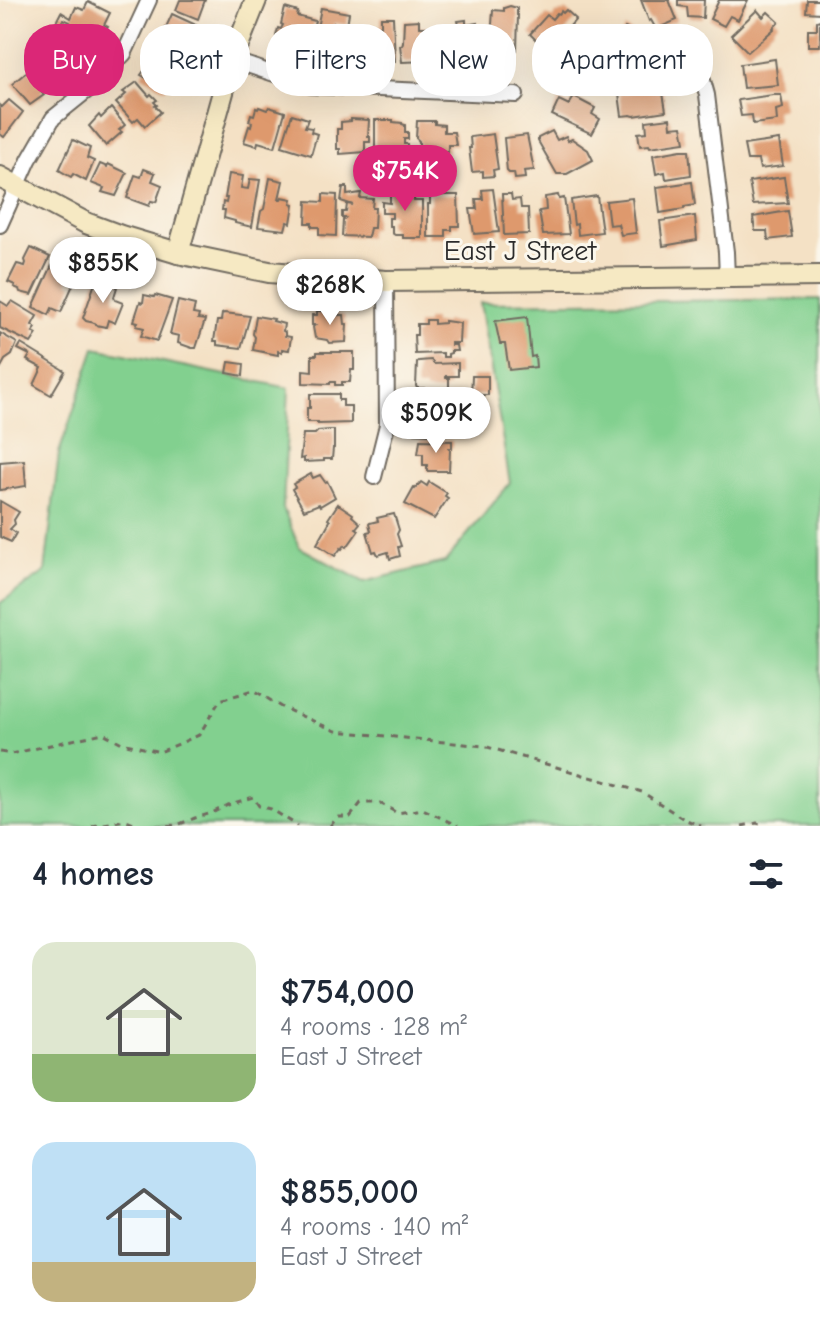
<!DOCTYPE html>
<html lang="en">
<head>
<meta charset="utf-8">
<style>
  :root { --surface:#fff; --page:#f2f2f3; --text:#1f2937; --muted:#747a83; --accent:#db2777 }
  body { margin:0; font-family:"Comic Neue",sans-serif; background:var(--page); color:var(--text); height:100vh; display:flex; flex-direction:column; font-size:30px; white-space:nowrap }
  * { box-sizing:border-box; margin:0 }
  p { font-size:26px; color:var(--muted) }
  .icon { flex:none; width:44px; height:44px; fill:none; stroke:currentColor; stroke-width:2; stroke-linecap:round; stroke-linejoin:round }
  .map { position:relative; height:826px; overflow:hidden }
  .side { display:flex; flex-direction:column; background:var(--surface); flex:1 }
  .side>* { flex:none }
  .banner { position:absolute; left:24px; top:24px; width:772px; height:72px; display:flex; gap:16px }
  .price { position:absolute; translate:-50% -68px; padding:0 18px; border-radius:28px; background:#fff; color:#222; font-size:26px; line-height:52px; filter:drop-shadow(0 2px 4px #0008) }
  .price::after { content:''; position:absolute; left:50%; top:48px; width:24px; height:18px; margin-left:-12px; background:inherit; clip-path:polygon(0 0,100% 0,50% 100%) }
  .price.active { background:var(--accent); color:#fff }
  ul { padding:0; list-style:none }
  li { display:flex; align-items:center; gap:24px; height:200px; padding:0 32px }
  li span { display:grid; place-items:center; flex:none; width:224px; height:160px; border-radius:24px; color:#555 }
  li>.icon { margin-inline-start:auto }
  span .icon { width:96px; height:96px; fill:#fffc; stroke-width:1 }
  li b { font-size:34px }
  h2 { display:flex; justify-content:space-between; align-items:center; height:96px; padding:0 32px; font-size:34px }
  .chip { padding:0 28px; border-radius:32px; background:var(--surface); box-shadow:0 8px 32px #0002; font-size:28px; line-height:72px }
  .chip.active { background:var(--accent); color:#fff }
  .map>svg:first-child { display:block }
  .green { fill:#82d08f; stroke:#567e5d; stroke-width:2 }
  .building { fill:#de996d }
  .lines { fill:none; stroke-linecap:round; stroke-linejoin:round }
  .street-casing { stroke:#716b61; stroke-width:18 }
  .secondary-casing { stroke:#716b61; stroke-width:24 }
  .path { stroke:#716b61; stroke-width:3; stroke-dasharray:6 6; stroke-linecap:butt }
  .street { stroke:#fff; stroke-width:14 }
  .secondary { stroke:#f6e9c3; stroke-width:20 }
  .labels { text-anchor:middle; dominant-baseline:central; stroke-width:6; stroke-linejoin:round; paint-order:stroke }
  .street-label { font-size:28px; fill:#2b2b2b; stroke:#fbf7ec }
</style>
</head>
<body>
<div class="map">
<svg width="820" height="826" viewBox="0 0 820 826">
  <rect width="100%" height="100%" fill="#fbf7ec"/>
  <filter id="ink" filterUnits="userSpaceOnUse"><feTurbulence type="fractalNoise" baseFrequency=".0125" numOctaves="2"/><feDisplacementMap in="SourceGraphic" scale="16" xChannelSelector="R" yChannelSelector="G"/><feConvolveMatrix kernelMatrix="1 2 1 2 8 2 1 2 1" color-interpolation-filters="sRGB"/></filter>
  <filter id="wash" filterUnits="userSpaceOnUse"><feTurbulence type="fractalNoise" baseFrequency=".006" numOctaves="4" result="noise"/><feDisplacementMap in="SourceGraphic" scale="32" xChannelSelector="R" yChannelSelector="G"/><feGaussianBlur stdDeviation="1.8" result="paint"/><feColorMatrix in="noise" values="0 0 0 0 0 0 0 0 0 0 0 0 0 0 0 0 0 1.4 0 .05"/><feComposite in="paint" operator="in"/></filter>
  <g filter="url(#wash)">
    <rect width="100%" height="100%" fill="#f4e1c5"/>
    <!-- green -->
    <path class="green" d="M820,299V826H0V603L45,572L59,453L95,348L289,388L283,508L299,547L364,582L445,562L510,483L480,303Z"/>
    <g id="blocks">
      <!-- building -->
      <g class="building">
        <path d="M180,0H205L198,19L176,10Z"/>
        <path d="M641,0H669L677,20L656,29L651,20L649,21Z"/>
        <path d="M678,0H704L703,18L688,17L687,7L678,6Z"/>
        <path d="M719,0H748L738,20L730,16L724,26L710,19Z"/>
        <path d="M807,0H820V13L806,12Z"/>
        <path d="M88,2L110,13L104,25L108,27L99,41L90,37L87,43L75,37L78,30L69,24L70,22L64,19L61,25L56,22L61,12L71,18L76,7L84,10Z"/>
        <path d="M510,6L517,8V15H518L517,50H502L501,39H491L493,10L504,11V8Z"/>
        <path d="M285,8L298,12L297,16L315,21L305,56L288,51V48L277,44L279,37L276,36L278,28L281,29L283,25L281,24Z"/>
        <path d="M321,8L349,13L347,25L334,23L333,29L335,27L345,28L344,32L348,33L344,53L341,52L340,60L337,59V61L312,58L315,42L318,39L319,29L317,28Z"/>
        <path d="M566,10L576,19L548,52L530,34L547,15L552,19L557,13L559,14L561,11L563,13Z"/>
        <path d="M757,10L763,17L768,12L779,22L773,28L774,29L748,52L731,35Z"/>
        <path d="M172,14L196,25L184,51L167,43L169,39L162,36Z"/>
        <path d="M381,17H393L395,61H378V54H370V50L363,51V29L381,26Z"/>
        <path d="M419,20V27H428V31H431L432,50H428L429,59L428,61L402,62L400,45H402L403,42L404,21Z"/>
        <path d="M466,20V25L477,23L480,58L457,61L452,26L459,25L458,21Z"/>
        <path d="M820,20V46H808V29H817V21Z"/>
        <path d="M625,28L656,44L644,65L621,55L625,48L616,44Z"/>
        <path d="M58,38L79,61L69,73L67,70L57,80L43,64L49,58L44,51Z"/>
        <path d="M155,50L177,63L165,89L141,75L149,64L146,62Z"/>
        <path d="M583,53L588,78L553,83L549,60Z"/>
        <path d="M775,59L778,85L743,88L740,64Z"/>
        <path d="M35,65L51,83L41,92L44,95L30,105L12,84Z"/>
        <path d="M137,82L149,96L151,94L157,100L154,102L157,105L155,106L161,112L145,126L138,118L133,122L116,103L126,94L123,92Z"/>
        <path d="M662,87L666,111L634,116L631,115L622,116L619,94Z"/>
        <path d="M773,95H781L783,108L776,110L777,121L753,124L752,115L741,116L738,100Z"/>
        <path d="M574,97L595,108L592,114L600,119L592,134L552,115L559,100L569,105Z"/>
        <path d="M9,100L23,112L4,137L0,134V105L2,107Z"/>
        <path d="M259,107L267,110L269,107L285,112L275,147L258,142L257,146L244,142L249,126L251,127L252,122L249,121L251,114L254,115L256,108L258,109Z"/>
        <path d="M111,108L125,125L119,130L122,132L106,146L89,126L99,115L101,118Z"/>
        <path d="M292,114L308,119L305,127L312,128L311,132L317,134L311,155L282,146Z"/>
        <path d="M670,118L671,127L682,126L685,142L650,147L649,145L640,146L638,133L647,132L646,121Z"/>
        <path d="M351,119L369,120L368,137H370V142H365V152L340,154V149H337V129H341V122L351,121Z"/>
        <path d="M375,120H393V122L402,123V124L405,125V132H408V139H404V144H407L406,161H401V168L390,167V165H385L386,156H375Z"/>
        <path d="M417,121H435V124L444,125V132H454L456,145H448V152L444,151L443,164H438V166H419V141L416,138Z"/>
        <path d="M552,131L557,140L566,136L568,141L572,139L588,150L593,160L567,174H557L538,141V138Z"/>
        <path d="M493,134L498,169L493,170L494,176L483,177V171L472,172L469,148H471L470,137Z"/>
        <path d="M527,135L534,170L524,171L525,178L515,179L514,173H509L507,171L504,138Z"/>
        <path d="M73,140L90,148L87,158L94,161L86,181L73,174L71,177L59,170Z"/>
        <path d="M779,140L783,166L760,169L758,160H747L744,145Z"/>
        <path d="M681,150H689L691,175L666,179L665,172L656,174L653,155Z"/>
        <path d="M100,164L107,167L108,164L127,173L116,196L102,192L104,188L91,183Z"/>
        <path d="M144,169L155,173L152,181L162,185L156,202L151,201L149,206L127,198L135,175L141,177Z"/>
        <path d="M229,174L243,176L241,188L248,189L250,179L260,180L252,227L235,223V221L224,218L225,210H222L223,202L226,203L227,198H225Z"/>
        <path d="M784,177L788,203L753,205L749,182Z"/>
        <path d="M270,178L283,181L279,199H281L282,197L292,199L291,203L294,204L291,223L287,222L285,230L258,227L261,211L264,209Z"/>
        <path d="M692,182L695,205L684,207V209L660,213L657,187Z"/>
        <path d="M405,186H414V201H422V238H403V235H395L392,233V226H389V218H392V213H382V202L390,203V189H405Z"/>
        <path d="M343,187H347V195L361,193L360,198L373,199L372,208H375L374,228H370L368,237L342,236L343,220L345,218H342V212H346L347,204L353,205L341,201Z"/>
        <path d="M493,189L499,232L474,234L470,209H477L476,199H483L482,190Z"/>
        <path d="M323,194L337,195L336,236L319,235V227H312V223H306L307,201L323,202Z"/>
        <path d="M502,194H511L512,200L520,199L521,208H528L529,234L504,235Z"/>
        <path d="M430,195H458L459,226H452V230H446V237H428V204H430Z"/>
        <path d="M558,195L559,199L564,198L569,234L543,235L539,211L546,210L545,197Z"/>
        <path d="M597,196L602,232L578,235L577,224L574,225L571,200Z"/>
        <path d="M632,198L636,233L621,235L618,224L609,225L606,201Z"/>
        <path d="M788,211L792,237L768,240L767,231H755L753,217Z"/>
        <path d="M695,216L697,240L663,246L660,221Z"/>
        <path d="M31,248L50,257L32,295L20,292L19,289L14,287L15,285L8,282L17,264L25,266L26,263L25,260Z"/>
        <path d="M54,261L74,269L68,282L73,285L61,312L52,308L49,315L33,307Z"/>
        <path d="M96,280L108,285L109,281L118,284L114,297L115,300L123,303L115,323L108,320L106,327L96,325L95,323L86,321L83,318Z"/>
        <path d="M144,295L154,297L155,295L172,300L157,341L141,336L144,328L136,326L138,322L134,321L140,302L143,303Z"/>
        <path d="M0,301L8,306L12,301L37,316L32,325L36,328L33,332L37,334L31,343L0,328Z"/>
        <path d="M178,301L195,305L193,314L199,315L198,319L205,320L196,348H192L178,343L179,336L170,334Z"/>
        <path d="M317,311H337V315H344L345,324H347L346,342L329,343L327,340L315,338L313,327L315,325H312V315H317Z"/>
        <path d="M224,313L250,316L241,348L217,345V341H214L217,321H221L222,314Z"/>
        <path d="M256,316L274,319L273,321L284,324L283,331L285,332V336L291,337L289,350L282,349V352L278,351V355L253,350L255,337L253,334Z"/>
        <path d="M527,317L531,357L535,356L536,367L509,370L505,344H500L495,321Z"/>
        <path d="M426,320H434V324L445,323V321L460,323L459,343H451V345H456L457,351H451V353L448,354V357H443V353L415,354L414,335H417V324H426Z"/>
        <path d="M0,333L17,343L12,355L5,360L0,369Z"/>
        <path d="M21,344L65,371L51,395L34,385L42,368L27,360L30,355L18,349Z"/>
        <path d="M317,352H354V370H351L350,382H342V385H335V382H330V384L303,383V370L312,371V355H317Z"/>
        <path d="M431,360L434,364L458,363V376H446V378H449V388H445V392L425,391V388H417L416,386L417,363L419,361Z"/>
        <path d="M229,362L244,364L243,376L227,373Z"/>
        <path d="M472,376H488V395H471Z"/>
        <path d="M310,394H339V400H343V406H351V423L318,424V422H307V408H310Z"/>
        <path d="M426,402L445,403V407H450L449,417L447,416V419H457V430L435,431L431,432V434L415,433L417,408L418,406H426Z"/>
        <path d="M329,430H334V448H333L332,459H324V461L304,462V458L300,459L303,434H315L318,431Z"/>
        <path d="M420,440L452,441V448H449L450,450L449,471H427V465H423V454H418Z"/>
        <path d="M24,460L26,486L0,490V462Z"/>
        <path d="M311,474L313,478L320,475L325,482L327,481L335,497L320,506L319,504L304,510L292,489L295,487L293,484Z"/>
        <path d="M421,482L427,486L429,482L447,493L445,496L448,498L434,519L405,504L414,488L415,489Z"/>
        <path d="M0,501L19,512L14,520L15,524L10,529L16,533L11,542L0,537Z"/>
        <path d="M338,504L353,514L352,516L360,523L356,528L359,530L347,547L345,545L342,549L341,548L335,556L317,544L330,521L328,519Z"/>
        <path d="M394,514L399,530L397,534L401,546L398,547L400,556L390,559L388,552L378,555L376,551L373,552L367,532L371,531L369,524L370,523L378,521L377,518Z"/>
      </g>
    </g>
  </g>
  <g filter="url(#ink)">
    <use href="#blocks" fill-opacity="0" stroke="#716b61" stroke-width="2"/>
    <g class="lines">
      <!-- street casing -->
      <g class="street-casing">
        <g id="street">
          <path d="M232,60L311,86L516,95"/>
          <path d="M699,66L707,95L726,252L727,278"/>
          <path d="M0,225L29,160L53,118L89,89L124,54L149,0"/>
          <path d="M374,477L387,425L386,281"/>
        </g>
      </g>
      <!-- secondary casing -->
      <g class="secondary-casing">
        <g id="secondary">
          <path d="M0,177L86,223L121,236L178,253L269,272L386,281L820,276"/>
          <path d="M178,253L232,60L256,0"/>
        </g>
      </g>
      <!-- path -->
      <g class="path">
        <path d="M0,752L11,754L103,733L122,743L160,752L199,735L220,700L254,690L281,707L336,731L484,746L642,792L684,819L701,826"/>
        <path d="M92,826L126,820L142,826"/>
        <path d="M156,826L177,825L195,818L212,813L228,805L253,797L259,806L271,809L298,826"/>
        <path d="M330,826L338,817H350L361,803H380L397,813L423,809L458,826"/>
        <path d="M742,826L757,823L765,826"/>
      </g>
      <!-- street -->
      <use href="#street" class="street"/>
      <!-- secondary -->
      <use href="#secondary" class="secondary"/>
    </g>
  </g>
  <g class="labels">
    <!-- street labels -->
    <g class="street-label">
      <text x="520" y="251">East J Street</text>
    </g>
  </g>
</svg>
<b class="price active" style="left:405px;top:213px">$754K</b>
<b class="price" style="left:103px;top:305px">$855K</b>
<b class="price" style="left:330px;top:327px">$268K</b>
<b class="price" style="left:436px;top:455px">$509K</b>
<div class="banner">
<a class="chip active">Buy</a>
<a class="chip">Rent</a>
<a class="chip">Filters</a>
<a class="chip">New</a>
<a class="chip">Apartment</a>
</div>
</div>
<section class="side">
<h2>4 homes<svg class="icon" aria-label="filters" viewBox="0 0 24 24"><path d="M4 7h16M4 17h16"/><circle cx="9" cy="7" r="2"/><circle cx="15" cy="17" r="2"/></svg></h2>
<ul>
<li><span style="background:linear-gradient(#dfe7d0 70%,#8fb573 0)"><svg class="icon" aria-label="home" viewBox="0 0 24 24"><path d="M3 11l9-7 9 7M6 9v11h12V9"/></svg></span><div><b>$754,000</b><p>4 rooms · 128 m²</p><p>East J Street</p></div></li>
<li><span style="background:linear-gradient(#bfe0f5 75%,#c2b280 0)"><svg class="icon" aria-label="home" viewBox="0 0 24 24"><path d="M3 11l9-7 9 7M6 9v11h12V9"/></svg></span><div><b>$855,000</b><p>4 rooms · 140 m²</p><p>East J Street</p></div></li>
</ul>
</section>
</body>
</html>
